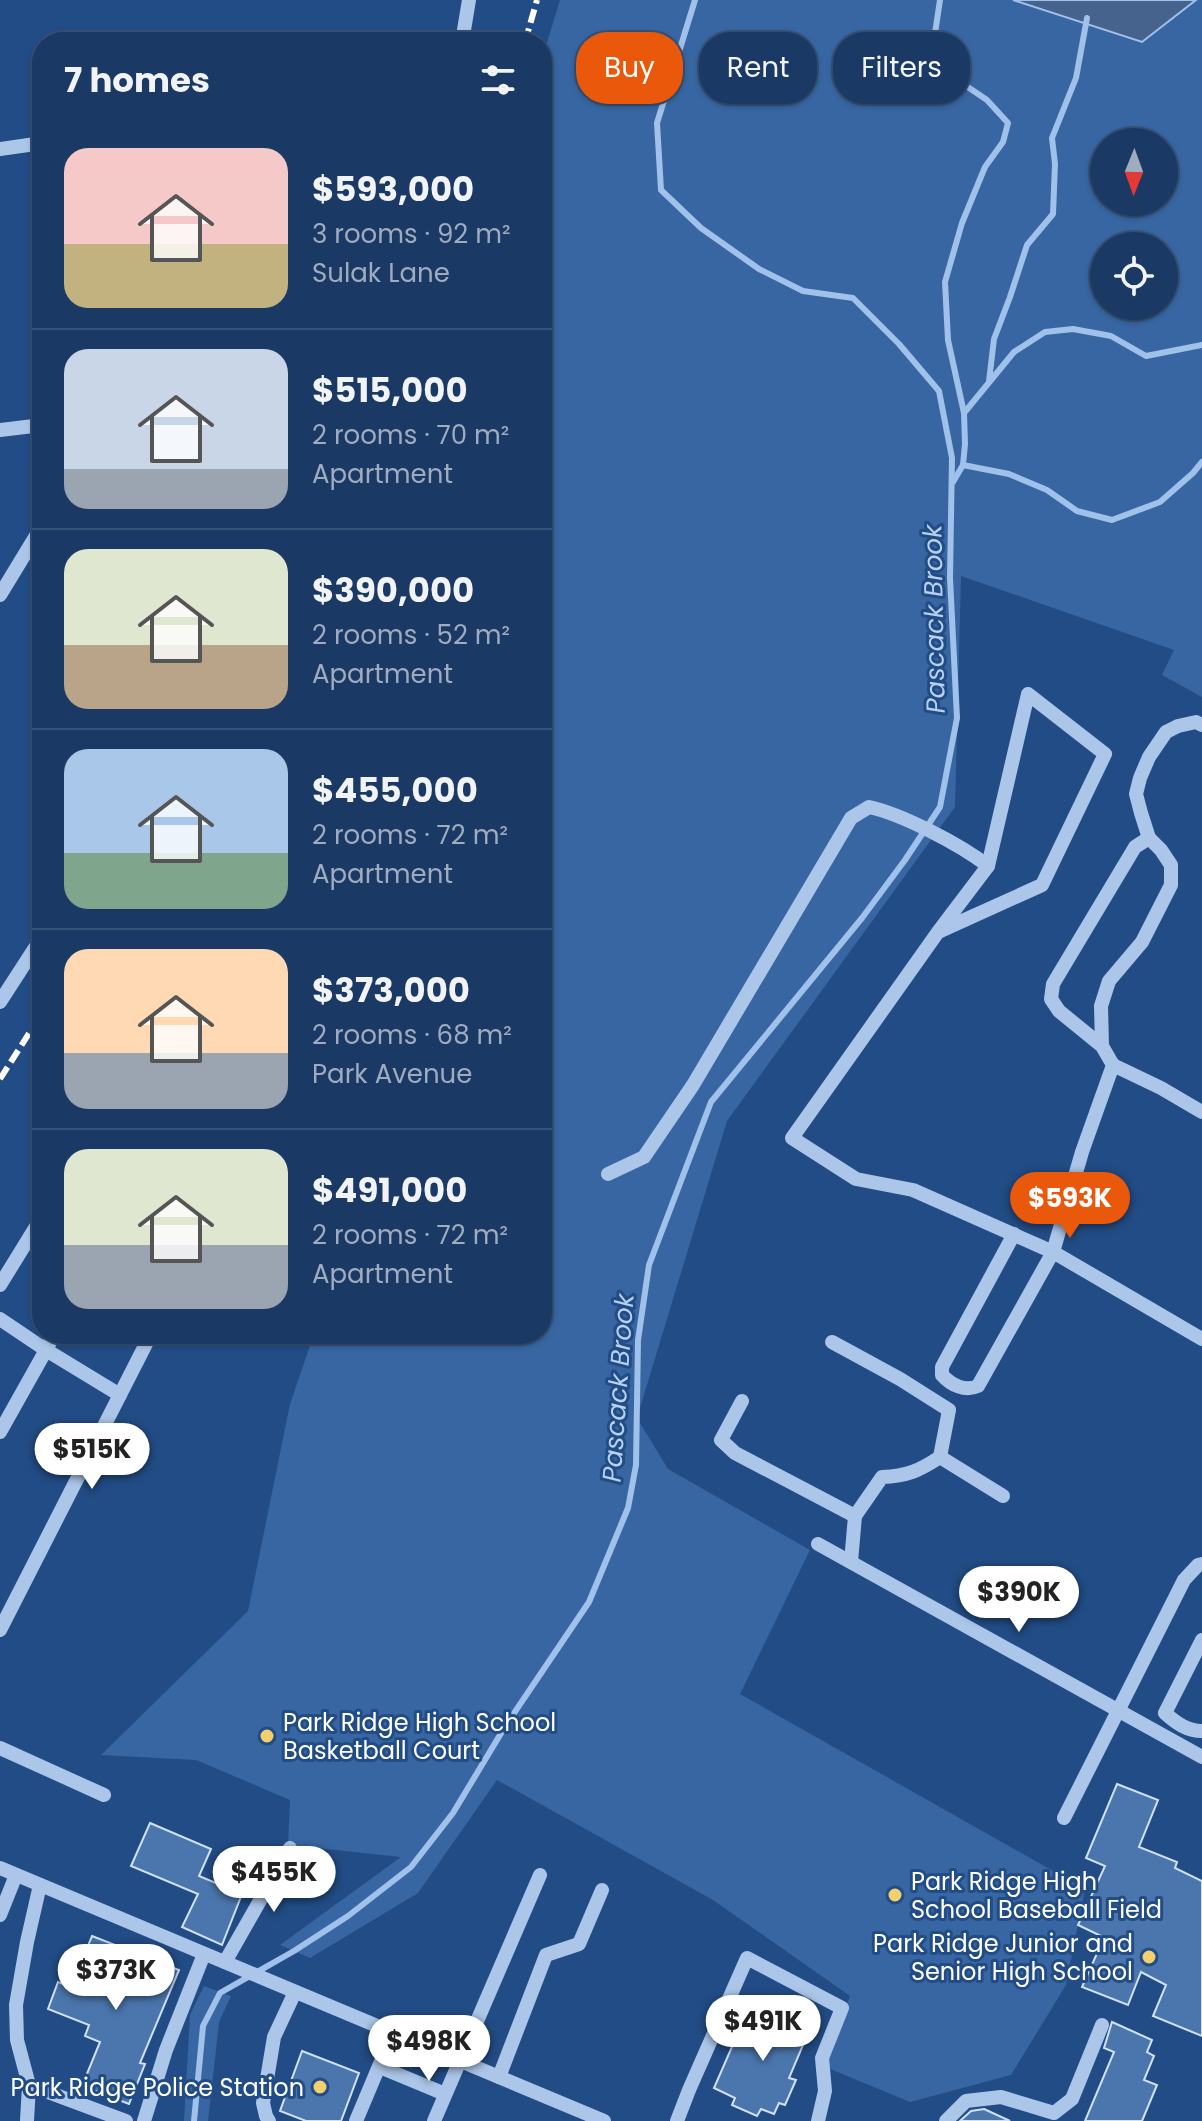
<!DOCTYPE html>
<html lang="en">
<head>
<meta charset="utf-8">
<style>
  :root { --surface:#1a3964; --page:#27446d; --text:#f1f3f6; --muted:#9facbf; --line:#385378; --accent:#ea580c }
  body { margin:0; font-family:Poppins,sans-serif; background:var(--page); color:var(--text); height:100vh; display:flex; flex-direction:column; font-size:30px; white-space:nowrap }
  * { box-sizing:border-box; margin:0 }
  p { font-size:26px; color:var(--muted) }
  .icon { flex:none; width:44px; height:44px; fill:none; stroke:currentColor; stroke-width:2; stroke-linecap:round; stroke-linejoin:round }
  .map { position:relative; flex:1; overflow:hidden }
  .drawer { position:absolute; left:32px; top:32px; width:520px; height:1312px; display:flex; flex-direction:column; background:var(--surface); border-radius:32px; box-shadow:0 2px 6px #0004,0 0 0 2px var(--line) }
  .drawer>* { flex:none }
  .guide { position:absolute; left:576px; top:32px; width:506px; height:72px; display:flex; gap:16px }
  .needle { width:52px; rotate:181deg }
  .buttons { position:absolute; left:1090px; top:128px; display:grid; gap:16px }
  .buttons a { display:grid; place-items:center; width:88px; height:88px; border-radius:50%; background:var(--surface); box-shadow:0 2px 6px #0004,0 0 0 2px var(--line); font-size:40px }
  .price { position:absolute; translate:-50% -68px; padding:0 18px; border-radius:28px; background:#fff; color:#222; font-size:26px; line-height:52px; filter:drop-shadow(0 2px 4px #0008) }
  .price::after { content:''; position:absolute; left:50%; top:48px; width:24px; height:18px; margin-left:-12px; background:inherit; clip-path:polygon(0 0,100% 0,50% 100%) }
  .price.active { background:var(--accent); color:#fff }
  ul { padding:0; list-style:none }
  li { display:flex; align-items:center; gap:24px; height:200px; padding:0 32px }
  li+li { border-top:2px solid var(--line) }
  li span { display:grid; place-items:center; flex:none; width:224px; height:160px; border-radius:24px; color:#555 }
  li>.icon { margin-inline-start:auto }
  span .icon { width:96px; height:96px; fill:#fffc; stroke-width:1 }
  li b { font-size:34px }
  h2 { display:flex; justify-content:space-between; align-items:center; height:96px; padding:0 32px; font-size:34px }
  .tag { padding:0 28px; border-radius:32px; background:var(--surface); box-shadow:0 2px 6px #0004,0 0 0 2px var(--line); font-size:28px; line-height:72px }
  .tag.active { background:var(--accent); color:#fff }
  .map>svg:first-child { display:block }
  .green { fill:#3766a2; fill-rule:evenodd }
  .water { fill:#45638c; stroke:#a0c1ea; stroke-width:2 }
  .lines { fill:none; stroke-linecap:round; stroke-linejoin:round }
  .stream { stroke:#a0c1ea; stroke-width:6 }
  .building { fill:#4b76ad; stroke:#d0e1f7; stroke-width:2 }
  .minor { stroke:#acc6e9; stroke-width:14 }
  .rail { stroke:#fff; stroke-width:6; stroke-dasharray:14 6; stroke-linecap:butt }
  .poi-dot { fill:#f4cf6e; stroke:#224c85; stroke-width:3 }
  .labels { text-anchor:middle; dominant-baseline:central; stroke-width:6; stroke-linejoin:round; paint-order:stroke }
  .poi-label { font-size:24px; fill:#fff; stroke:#224c85; text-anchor:start }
  .water-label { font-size:26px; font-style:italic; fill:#b7d1f0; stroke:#224c85 }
</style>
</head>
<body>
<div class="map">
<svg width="1202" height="2121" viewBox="0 0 1202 2121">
  <rect width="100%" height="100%" fill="#224c85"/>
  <!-- green -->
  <g class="green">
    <path d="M560,0H1202V697L1162,675L1174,650L961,576L955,807L727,1121L637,1418L668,1469L810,1550L740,1694L1085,1889L1066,1985L1011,2075L910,2102L823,2066L850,1996L713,1900L497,1780L418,1893L310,1958L280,1945L401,1857L288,1845L290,1800L196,1760L101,1755L248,1611L290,1404L314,1334H542V59ZM1104,142H1164V202H1104ZM1104,246H1164V306H1104Z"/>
    <path d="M204,1986L231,1996L219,2022L208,2121H184L190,2015Z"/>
  </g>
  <!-- water -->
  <path class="water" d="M1013,0H1196L1142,42Z"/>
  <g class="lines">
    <!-- stream -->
    <g class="stream">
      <path d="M940,0L934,40L947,73L987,100L1008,123L1003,142L985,167L962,223L945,282L948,340L964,413L965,444L963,465"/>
      <path d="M989,381L994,339L1010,297L1027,245L1053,214L1055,164L1052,138L1076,78L1087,18"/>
      <path d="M964,413L1014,352L1045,332L1073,329L1111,336L1146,356L1202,345"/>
      <path d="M953,482L963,465L1009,474L1047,490L1077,511L1112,520L1160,502L1193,473L1202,462"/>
      <path d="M194,2121L203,2026L220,1993L294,1951L348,1916L411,1867L453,1813L506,1725L589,1602L628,1508L636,1465L638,1340L649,1265L711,1102L862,918L905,860L940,807L957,718L950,578L952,458L939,391L899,344L853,298L803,291L759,269L701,228L661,190L657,123L695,0"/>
    </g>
  </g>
  <!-- building -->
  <g class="building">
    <path d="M1117,1784L1158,1800L1139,1847L1177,1862L1175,1868L1202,1881V2036L1153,2016L1166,1985L1141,1972L1128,2005L1082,1987L1099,1949L1096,1945L1101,1936L1078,1925L1105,1866L1086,1858Z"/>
    <path d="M150,1823L211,1849L199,1876L242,1894L222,1945L182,1927L198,1894L131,1866Z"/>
    <path d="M92,1936L179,1970L140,2063L145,2064L129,2104L82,2086L100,2042L85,2036L89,2025L48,2009L58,1982L71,1987Z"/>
    <path d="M748,2010L780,2024L784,2015L811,2026L789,2078L796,2080L785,2105L779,2103L774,2114L761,2109L757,2116L732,2105L735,2098L714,2088Z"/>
    <path d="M1112,2022L1152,2040L1147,2052L1154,2056L1144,2080L1157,2085L1142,2121H1085L1114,2052L1104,2048Z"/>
    <path d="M302,2051L359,2073L341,2121H306L280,2111Z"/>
    <path d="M984,2109L1010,2121H960L971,2111Z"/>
  </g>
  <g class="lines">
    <!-- minor -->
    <g class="minor">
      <path d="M462,42L469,0"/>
      <path d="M0,149L42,143"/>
      <path d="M0,430L42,425"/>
      <path d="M0,595L42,526"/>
      <path d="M938,932L1042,885L1105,754L1028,694L988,866L938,932L792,1138L856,1179L913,1190L1053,1252L1202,1339"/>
      <path d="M0,1002L42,937"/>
      <path d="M1102,1046L1101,1006L1109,981L1142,942L1171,885V865L1161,850L1149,838L1141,813L1136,794L1140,778L1149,757L1166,732L1178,726L1196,722L1202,725"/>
      <path d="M1113,1065L1161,1088L1202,1112"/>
      <path d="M608,1174L644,1157L693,1085L851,818L869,807C902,814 961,845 988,866"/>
      <path d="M1014,1234L942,1367V1375C951,1385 965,1392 978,1386L1053,1252L1082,1152L1113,1065L1102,1046L1059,1011L1051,999L1053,984L1135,847L1149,838"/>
      <path d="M0,1285L42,1217"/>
      <path d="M0,1319L46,1350L0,1432"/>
      <path d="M54,1334L46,1350L120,1395"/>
      <path d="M832,1342L900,1379L949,1410L940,1457"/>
      <path d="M742,1401L721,1440L735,1453L855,1516L851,1562"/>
      <path d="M855,1516L882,1477C907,1476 919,1471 940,1457L1003,1496"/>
      <path d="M818,1544L1202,1757"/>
      <path d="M0,1630L151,1334"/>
      <path d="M1202,1640L1165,1713C1176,1723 1187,1731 1202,1731"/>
      <path d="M0,1748L104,1795"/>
      <path d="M1064,1818L1184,1580L1198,1565L1202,1564"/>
      <path d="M0,1868L604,2121"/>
      <path d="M0,1915L16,1875"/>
      <path d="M225,1962L290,1848"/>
      <path d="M380,2067L445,2094"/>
      <path d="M499,2077L546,1955L579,1944L602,1890"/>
      <path d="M29,2085L126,2121"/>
      <path d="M27,2121L29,2085L17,2040L16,2005L27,1942L40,1885"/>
      <path d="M144,2121L166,2050L204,1954"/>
      <path d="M269,2121L266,2116L263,2103L274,2037L295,1992"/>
      <path d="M356,2121L393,2033"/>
      <path d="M434,2121L540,1875"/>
      <path d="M677,2121L689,2090L747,1958L842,2008L822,2058L825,2091L818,2121"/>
      <path d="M946,2121L966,2101L1001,2097L1054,2113L1072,2099L1102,2025"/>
    </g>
    <!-- rail -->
    <g class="rail">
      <path d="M525,42L537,0"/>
      <path d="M0,1079L42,1013"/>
    </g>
  </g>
  <!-- markers -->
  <g class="poi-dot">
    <circle cx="267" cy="1736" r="8"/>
    <circle cx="895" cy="1895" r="8"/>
    <circle cx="1149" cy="1957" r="8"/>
    <circle cx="320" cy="2087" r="8"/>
  </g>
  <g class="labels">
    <!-- poi labels -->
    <g class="poi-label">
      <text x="283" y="1722">Park Ridge High School<tspan x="283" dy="28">Basketball Court</tspan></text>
      <text x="911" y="1881">Park Ridge High<tspan x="911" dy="28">School Baseball Field</tspan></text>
      <text x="1133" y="1943" text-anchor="end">Park Ridge Junior and<tspan x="1133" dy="28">Senior High School</tspan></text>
      <text x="304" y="2087" text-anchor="end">Park Ridge Police Station</text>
    </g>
    <!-- water labels -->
    <g class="water-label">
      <text transform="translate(934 619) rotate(-91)">Pascack Brook</text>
      <text transform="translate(618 1388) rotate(-86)">Pascack Brook</text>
    </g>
  </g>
</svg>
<div class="buttons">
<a><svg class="needle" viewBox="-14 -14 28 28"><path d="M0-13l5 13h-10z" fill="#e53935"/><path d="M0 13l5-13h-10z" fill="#9facbf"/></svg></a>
<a><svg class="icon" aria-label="locate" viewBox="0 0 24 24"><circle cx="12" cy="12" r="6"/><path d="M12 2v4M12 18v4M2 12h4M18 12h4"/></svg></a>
</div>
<b class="price active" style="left:1070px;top:1240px">$593K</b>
<b class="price" style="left:92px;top:1491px">$515K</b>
<b class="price" style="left:1019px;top:1634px">$390K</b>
<b class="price" style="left:274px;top:1914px">$455K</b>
<b class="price" style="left:116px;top:2012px">$373K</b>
<b class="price" style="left:763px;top:2063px">$491K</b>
<b class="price" style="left:429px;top:2083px">$498K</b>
<div class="guide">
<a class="tag active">Buy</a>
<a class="tag">Rent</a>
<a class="tag">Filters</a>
</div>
<section class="drawer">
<h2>7 homes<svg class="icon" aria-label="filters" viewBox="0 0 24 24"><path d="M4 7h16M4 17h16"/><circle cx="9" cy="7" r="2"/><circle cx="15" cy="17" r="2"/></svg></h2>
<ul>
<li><span style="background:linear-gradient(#f6c9c9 60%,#c2b280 0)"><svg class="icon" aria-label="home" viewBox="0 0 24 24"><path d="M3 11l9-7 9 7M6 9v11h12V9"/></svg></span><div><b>$593,000</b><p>3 rooms · 92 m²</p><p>Sulak Lane</p></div></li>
<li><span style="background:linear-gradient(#c9d6e8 75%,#9aa5b1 0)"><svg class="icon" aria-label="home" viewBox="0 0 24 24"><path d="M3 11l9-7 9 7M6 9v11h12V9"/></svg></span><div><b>$515,000</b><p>2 rooms · 70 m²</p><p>Apartment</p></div></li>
<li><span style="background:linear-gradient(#dfe7d0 60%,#b9a48a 0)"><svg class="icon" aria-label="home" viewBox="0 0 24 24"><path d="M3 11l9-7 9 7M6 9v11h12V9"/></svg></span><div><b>$390,000</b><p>2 rooms · 52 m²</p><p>Apartment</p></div></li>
<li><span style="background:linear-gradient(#a9c7e8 65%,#7fa58c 0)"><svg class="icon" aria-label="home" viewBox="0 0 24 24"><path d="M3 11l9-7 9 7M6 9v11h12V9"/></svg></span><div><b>$455,000</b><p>2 rooms · 72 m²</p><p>Apartment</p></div></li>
<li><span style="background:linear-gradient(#ffd9b3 65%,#9aa5b1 0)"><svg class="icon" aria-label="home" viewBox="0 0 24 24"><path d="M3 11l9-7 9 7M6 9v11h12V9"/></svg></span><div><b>$373,000</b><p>2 rooms · 68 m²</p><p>Park Avenue</p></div></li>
<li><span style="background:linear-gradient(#dfe7d0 60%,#9aa5b1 0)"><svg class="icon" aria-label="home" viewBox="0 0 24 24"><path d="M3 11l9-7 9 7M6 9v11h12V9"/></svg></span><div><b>$491,000</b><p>2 rooms · 72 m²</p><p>Apartment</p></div></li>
</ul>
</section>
</div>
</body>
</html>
